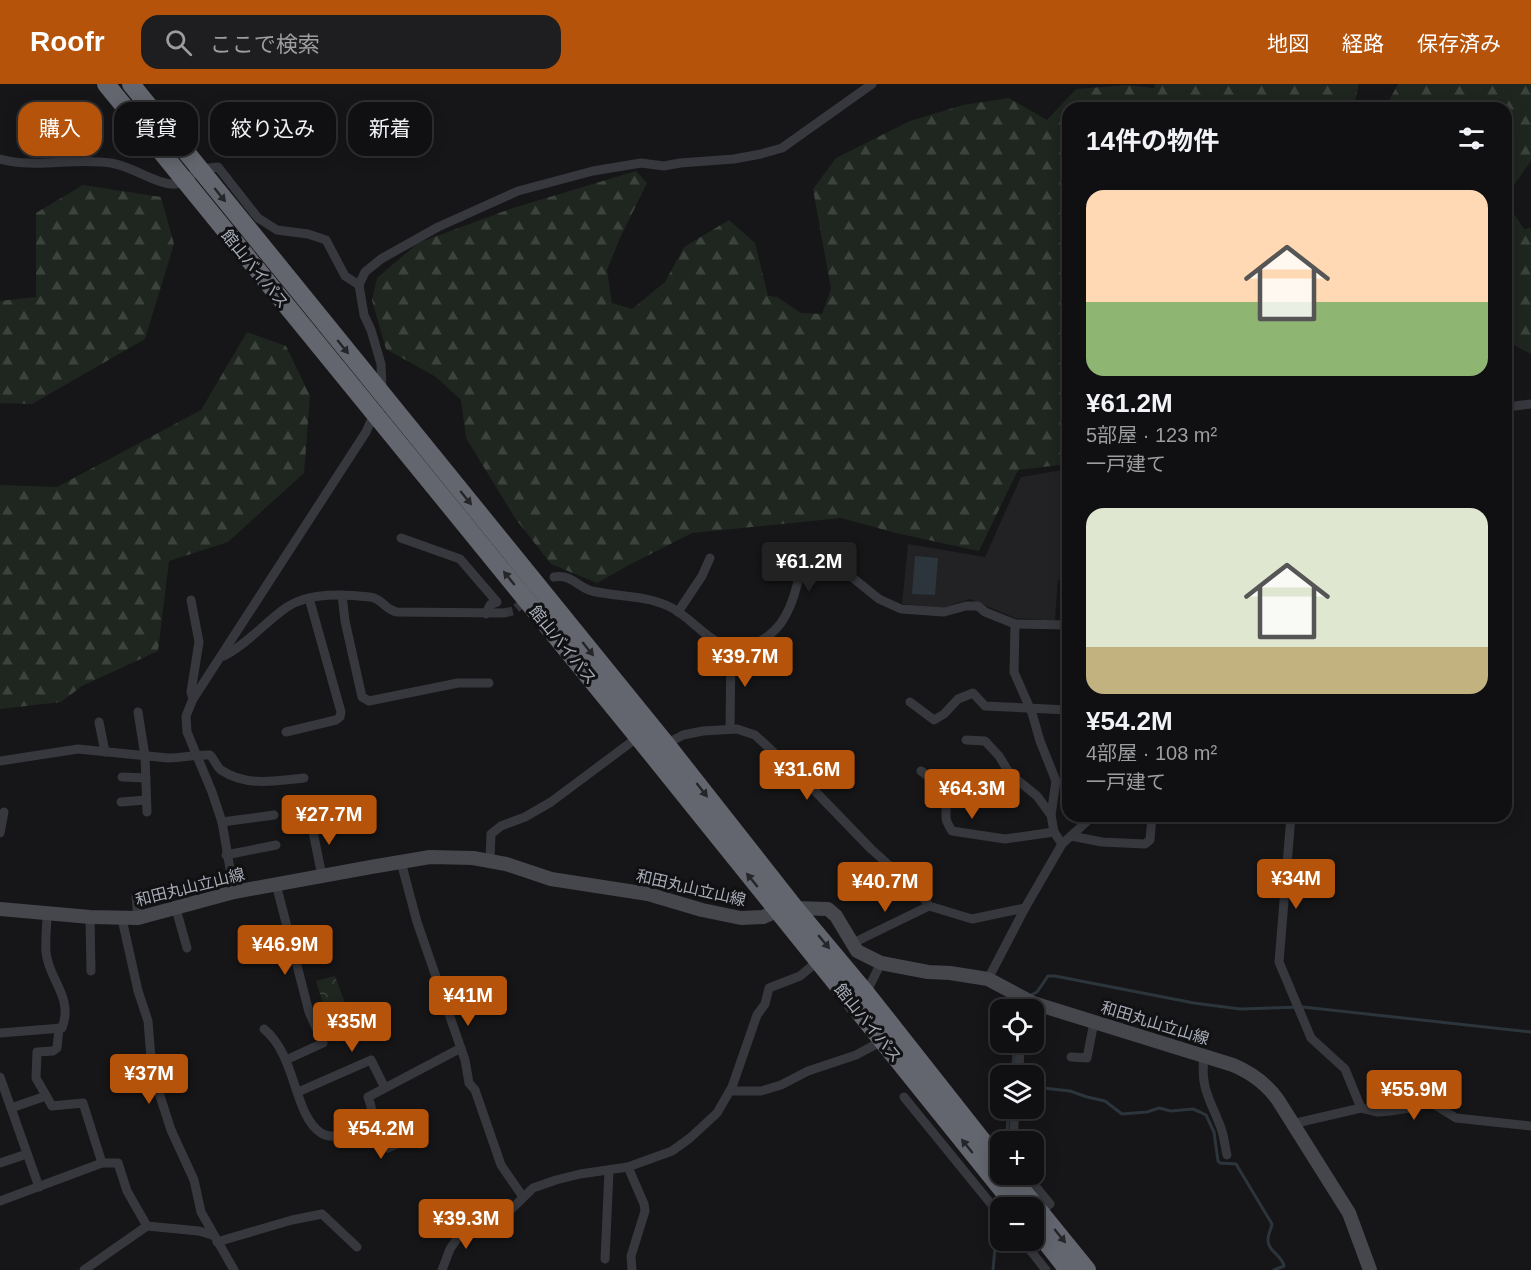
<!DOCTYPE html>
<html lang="ja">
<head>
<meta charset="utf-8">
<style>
  :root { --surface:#101012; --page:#1e1e20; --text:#f1f3f6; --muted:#9c9d9f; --line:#303032; --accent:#b45309 }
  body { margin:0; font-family:Helvetica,"Noto Sans JP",sans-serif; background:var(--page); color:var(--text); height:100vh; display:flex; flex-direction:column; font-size:22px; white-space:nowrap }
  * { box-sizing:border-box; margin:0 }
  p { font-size:20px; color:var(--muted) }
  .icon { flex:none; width:33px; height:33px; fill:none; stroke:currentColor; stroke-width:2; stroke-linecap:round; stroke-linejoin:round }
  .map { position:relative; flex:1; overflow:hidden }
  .drawer { position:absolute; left:1062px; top:18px; width:450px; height:720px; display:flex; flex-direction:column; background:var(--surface); border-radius:18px; box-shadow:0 3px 15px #0003,0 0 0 2px var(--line) }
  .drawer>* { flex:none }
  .top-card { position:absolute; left:18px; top:18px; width:570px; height:54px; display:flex; gap:12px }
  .buttons { position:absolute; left:990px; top:915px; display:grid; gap:12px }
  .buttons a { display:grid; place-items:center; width:54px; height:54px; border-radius:12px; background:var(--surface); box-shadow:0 3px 15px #0003,0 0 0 2px var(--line); font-size:30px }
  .price { position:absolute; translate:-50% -51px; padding:0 14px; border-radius:6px; background:var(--accent); color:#fff; font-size:20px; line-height:39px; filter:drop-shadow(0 2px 3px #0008) }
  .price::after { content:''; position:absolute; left:50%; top:36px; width:18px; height:14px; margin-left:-9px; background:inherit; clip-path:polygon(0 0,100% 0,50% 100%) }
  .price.on { background:#222; color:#fff }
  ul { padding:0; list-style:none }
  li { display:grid; align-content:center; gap:12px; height:318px; padding:0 24px }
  li span { display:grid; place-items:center; height:186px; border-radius:18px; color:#555 }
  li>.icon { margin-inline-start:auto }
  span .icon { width:108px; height:108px; fill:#fffc; stroke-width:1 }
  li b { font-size:26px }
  h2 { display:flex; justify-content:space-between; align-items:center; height:72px; padding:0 24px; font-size:26px }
  .chip { padding:0 21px; border-radius:18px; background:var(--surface); box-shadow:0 3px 15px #0003,0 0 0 2px var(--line); font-size:21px; line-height:54px }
  .chip.on { background:var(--accent); color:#fff }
  header { display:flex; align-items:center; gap:36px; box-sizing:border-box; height:84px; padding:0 30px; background:var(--accent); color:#fff }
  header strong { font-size:28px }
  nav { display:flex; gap:33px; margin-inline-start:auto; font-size:21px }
  .search { width:420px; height:54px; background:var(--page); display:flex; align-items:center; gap:15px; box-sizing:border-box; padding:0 21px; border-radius:18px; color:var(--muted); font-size:22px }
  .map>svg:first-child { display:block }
  .built { fill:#222225 }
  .forest { fill:url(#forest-firs) }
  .park { fill:url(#park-crowns) }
  .water { fill:#2c353c }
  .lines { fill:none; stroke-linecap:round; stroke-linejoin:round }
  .stream { stroke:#2c353c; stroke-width:3 }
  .street-tunnel { stroke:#333438; stroke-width:9; stroke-dasharray:9 4.5; stroke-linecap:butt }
  .street { stroke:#37383d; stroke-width:9 }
  .secondary { stroke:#45474d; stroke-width:14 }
  .highway { stroke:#63666e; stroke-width:18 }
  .oneway { fill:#26262a }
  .labels { text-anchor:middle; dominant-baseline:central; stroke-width:6; stroke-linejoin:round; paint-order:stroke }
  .street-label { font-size:16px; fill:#a8adb8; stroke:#111113 }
</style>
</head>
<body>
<header>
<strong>Roofr</strong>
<div class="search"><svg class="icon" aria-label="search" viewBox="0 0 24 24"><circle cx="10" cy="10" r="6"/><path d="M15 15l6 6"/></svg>ここで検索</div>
<nav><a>地図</a><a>経路</a><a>保存済み</a></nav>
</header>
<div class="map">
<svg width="1531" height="1186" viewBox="0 0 1531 1186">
  <defs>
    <pattern id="forest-firs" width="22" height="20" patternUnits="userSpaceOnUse" patternTransform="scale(1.5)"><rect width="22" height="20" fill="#1e261f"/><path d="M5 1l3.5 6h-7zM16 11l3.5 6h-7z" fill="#3c433d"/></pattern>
    <pattern id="park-crowns" width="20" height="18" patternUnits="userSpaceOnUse" patternTransform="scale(1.5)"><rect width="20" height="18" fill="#1e261f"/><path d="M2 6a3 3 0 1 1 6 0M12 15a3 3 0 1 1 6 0" fill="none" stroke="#3c433d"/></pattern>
  </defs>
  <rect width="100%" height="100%" fill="#161618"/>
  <!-- built -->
  <path class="built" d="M1068,385V496H1058L1055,537L1015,534L970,515L942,524L902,520L908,460L985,473L1021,393Z"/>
  <!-- forest -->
  <g class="forest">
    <path d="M1155,0H1359L1353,24H1068V380L1018,386L979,467L896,449L841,434L692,449L629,481L597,499L551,480L515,434L466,354L461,316L436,293L386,265L372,216L377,194L418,159L513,124L636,87L647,99L620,154L607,186L612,219L632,225L665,198L684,163L729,136L755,159L768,212L777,213L801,229L822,230L831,205L813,105L836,74L910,37L963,21L1009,14L1047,36L1076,5L1127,1L1154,4Z"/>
    <path d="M1398,0H1531V77L1506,112V24H1385Z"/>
    <path d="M83,101L161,113L174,160L145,255L32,320L0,319V217L36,213V129Z"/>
    <path d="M1506,118L1524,145L1531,144V270L1506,257Z"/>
    <path d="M247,248L286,262L310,312L304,389L228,458L169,477L158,567L82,602L61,618L0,625V401L57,403L201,326Z"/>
  </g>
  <!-- park -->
  <path class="park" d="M335,892L353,940L336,947L325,926L316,897Z"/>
  <!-- water -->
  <path class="water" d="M915,472L938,474L935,511L912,510Z"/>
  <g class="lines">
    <!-- stream -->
    <g class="stream">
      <path d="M1031,911L1037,908L1048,892H1055L1194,919L1240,925L1303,923L1531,948"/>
      <path d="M1024,926L1025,923"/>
      <path d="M1012,992L1015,958"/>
      <path d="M1034,1003L1070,1007L1087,1013L1105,1017L1122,1030L1147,1028L1159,1024L1171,1027L1193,1025L1200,1028L1206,1031L1214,1048L1218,1077L1220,1079L1236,1080L1272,1140C1271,1146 1268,1150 1268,1155C1267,1167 1282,1171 1284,1182L1274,1186"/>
      <path d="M1006,1058L1009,1024"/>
      <path d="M993,1186L998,1132"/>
    </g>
    <!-- street-tunnel -->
    <path class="street-tunnel" d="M504,529L513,527L527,515"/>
    <!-- street -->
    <g class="street">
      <path d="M0,75C36,85 74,73 111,79C132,82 159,102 176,100C186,99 191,90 199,86C204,84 212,84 218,83L258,134L277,146L308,150L326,156L345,192L359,201"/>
      <path d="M382,305L381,280L371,246L364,231L359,201L365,188L381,175L438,143L518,107L593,87L641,79L664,82L680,79L734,75L761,70L782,64L872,0"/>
      <path d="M1506,323L1531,320"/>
      <path d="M401,454L460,475L497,518L490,521L486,530"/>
      <path d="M554,493C572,490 577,503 592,507C617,513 644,511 668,522C698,535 713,573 752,561C763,557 774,548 781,539C788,529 794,513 797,501C800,491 800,479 806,470L817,467L825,468L848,490L879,515L901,525L944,528L966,522H978L985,528L1015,540L1068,541"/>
      <path d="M342,511L345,537L362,613L369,617L458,599H489"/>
      <path d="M191,516L199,558L191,608L193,615"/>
      <path d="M678,528L702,492L710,474"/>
      <path d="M1015,540L1014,588L1032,629L1040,657L1056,697L1051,731L1054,748L1062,760"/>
      <path d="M224,572C249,559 265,538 287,523C310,508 344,510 370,513C382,514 385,526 397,528L504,529"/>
      <path d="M910,618L934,636L944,630L958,615L973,609L985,622L1068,626"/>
      <path d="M138,628L145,672L147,728"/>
      <path d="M99,638L105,668"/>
      <path d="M730,645L731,563"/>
      <path d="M286,648L336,636L340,633L341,628L309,514"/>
      <path d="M966,656L985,657L999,672L1010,690L1037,712L1051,731"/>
      <path d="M666,660L683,651L703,647L737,645L755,651L813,705L871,765L921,810L929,822L972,835L1025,824"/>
      <path d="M0,677L78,665L168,674C183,674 196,670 210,671C215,676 216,682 221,686C246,703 276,697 304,694"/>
      <path d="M921,687C932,695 945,705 946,720C947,736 943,732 952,747L1005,755L1054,748"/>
      <path d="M122,693L146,694"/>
      <path d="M121,718L146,716"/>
      <path d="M1291,732L1279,878L1311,954L1345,985L1361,1024"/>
      <path d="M222,738L274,731"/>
      <path d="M311,738L322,792"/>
      <path d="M0,749L4,728"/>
      <path d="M1071,752L1102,758L1145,760L1150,756L1152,732"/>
      <path d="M226,771L276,761"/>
      <path d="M490,776L491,750L501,742L525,733L551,718L638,653"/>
      <path d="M401,778L417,838L465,976L469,999L475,1006L501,1081L523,1113"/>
      <path d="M276,800L309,928L323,959L286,976"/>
      <path d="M234,808L222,738L212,708L187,648L186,632L193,615L366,348L374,330"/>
      <path d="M136,812L138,834"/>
      <path d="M176,825L187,864"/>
      <path d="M90,833L91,887"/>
      <path d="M122,835L138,907L148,937L152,987L171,1046L194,1096L201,1128L234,1186"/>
      <path d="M851,860L929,822"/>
      <path d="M988,895L1025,824L1062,760L1093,732"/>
      <path d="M866,909L881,879"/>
      <path d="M59,944L57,964L53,967L37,968L36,994L52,1022L83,1019L102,1079"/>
      <path d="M264,945C297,972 293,1030 321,1049C333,1057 364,1048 371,1035C374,1029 370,1019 368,1013L461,964"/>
      <path d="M0,949L62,944C74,913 48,895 46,868C45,855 47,842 47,830"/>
      <path d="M1204,972C1200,1004 1210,1015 1221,1044C1224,1052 1225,1063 1227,1071"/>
      <path d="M1071,973L1087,974L1094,938"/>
      <path d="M1018,992L1021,958"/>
      <path d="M0,993L39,1103"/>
      <path d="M730,1007H761L781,1001L808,987L856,971L882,957"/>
      <path d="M298,1008L371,976L385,1004"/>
      <path d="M904,1013L1000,1131"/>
      <path d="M11,1024L46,1012"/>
      <path d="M372,1034L388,1064L415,1052"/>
      <path d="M1292,1040L1361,1024L1378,1028L1390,1027L1409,1024L1426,1018L1435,1021L1456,1034L1531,1042"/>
      <path d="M1013,1058L1015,1024"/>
      <path d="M0,1079L27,1070"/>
      <path d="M628,1083L644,1120L645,1127L631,1172L632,1186"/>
      <path d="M1025,1090L1050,1120L1040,1128"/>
      <path d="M0,1117L102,1079H118L127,1107L147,1142"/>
      <path d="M1022,1156L1046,1186"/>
      <path d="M217,1158L292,1136L322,1130L357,1163"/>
      <path d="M605,1175L609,1087"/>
      <path d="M84,1186L147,1142L199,1147L212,1151"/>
      <path d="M442,1186L450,1165L465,1143L492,1144L533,1104L556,1096L580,1090L628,1083L672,1067L690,1054L717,1029L732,1003L757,931L765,920L769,904L800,892L818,877"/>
    </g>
    <!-- secondary -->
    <path class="secondary" d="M0,825L90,833L138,834L234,808L371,783L430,773L473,774L506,780L551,795L648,810L702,826L741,834L763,833L777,827L795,824L828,825L836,832L857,867L881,879L928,888L950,889L988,895L1033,919L1233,981C1252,989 1266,999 1278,1016L1349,1129L1370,1186"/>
    <!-- highway -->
    <g class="highway">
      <path d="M106,0L638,653L1017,1124"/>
      <path d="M131,0L666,660L795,824L866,909L1000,1079"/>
      <path d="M1009,1090L1087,1186"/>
      <path d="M1034,1143L1068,1186"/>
    </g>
  </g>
  <!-- one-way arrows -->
  <defs><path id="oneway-solid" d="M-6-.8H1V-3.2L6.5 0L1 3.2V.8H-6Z" transform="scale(1.5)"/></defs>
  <g class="oneway">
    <use href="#oneway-solid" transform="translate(220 111) rotate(51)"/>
    <use href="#oneway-solid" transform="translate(343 263) rotate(51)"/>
    <use href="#oneway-solid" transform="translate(466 414) rotate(51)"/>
    <use href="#oneway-solid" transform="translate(509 494) rotate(-129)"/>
    <use href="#oneway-solid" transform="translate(588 565) rotate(51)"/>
    <use href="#oneway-solid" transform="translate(702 706) rotate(52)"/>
    <use href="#oneway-solid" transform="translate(752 796) rotate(-129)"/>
    <use href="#oneway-solid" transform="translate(824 858) rotate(50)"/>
    <use href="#oneway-solid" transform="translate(967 1062) rotate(-129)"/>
    <use href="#oneway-solid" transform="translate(1060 1152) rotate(51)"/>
  </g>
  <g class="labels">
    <!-- street labels -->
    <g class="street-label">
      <text transform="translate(255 185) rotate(51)">館山バイパス</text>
      <text transform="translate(563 561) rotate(51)">館山バイパス</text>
      <text transform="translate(190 803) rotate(-14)">和田丸山立山線</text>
      <text transform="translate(691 804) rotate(13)">和田丸山立山線</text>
      <text transform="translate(868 939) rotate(51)">館山バイパス</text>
      <text transform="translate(1155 939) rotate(17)">和田丸山立山線</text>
    </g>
  </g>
</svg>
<div class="buttons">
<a><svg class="icon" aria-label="locate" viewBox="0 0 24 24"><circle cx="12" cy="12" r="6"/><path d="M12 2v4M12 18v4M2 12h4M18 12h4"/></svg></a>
<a><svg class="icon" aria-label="layers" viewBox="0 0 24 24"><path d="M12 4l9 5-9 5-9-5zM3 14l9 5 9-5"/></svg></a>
<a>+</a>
<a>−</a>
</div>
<b class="price on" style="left:809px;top:509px">¥61.2M</b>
<b class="price" style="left:745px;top:604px">¥39.7M</b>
<b class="price" style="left:807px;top:717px">¥31.6M</b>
<b class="price" style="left:972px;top:736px">¥64.3M</b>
<b class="price" style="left:329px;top:762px">¥27.7M</b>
<b class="price" style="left:1296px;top:826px">¥34M</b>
<b class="price" style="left:885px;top:829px">¥40.7M</b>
<b class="price" style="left:285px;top:892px">¥46.9M</b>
<b class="price" style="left:468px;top:943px">¥41M</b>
<b class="price" style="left:352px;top:969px">¥35M</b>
<b class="price" style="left:149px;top:1021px">¥37M</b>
<b class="price" style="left:1414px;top:1037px">¥55.9M</b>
<b class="price" style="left:381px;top:1076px">¥54.2M</b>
<b class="price" style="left:466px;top:1166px">¥39.3M</b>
<div class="top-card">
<a class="chip on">購入</a>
<a class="chip">賃貸</a>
<a class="chip">絞り込み</a>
<a class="chip">新着</a>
</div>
<section class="drawer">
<h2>14件の物件<svg class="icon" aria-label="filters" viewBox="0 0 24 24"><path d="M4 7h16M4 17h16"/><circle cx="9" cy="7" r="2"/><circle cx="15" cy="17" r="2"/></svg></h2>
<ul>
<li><span style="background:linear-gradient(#ffd9b3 60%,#8fb573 0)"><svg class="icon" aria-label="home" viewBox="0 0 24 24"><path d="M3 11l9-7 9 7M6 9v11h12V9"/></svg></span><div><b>¥61.2M</b><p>5部屋 · 123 m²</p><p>一戸建て</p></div></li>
<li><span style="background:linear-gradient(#dfe7d0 75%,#c2b280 0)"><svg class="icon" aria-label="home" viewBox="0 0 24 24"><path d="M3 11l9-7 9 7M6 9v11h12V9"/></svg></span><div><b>¥54.2M</b><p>4部屋 · 108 m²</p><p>一戸建て</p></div></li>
</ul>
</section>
</div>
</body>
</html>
